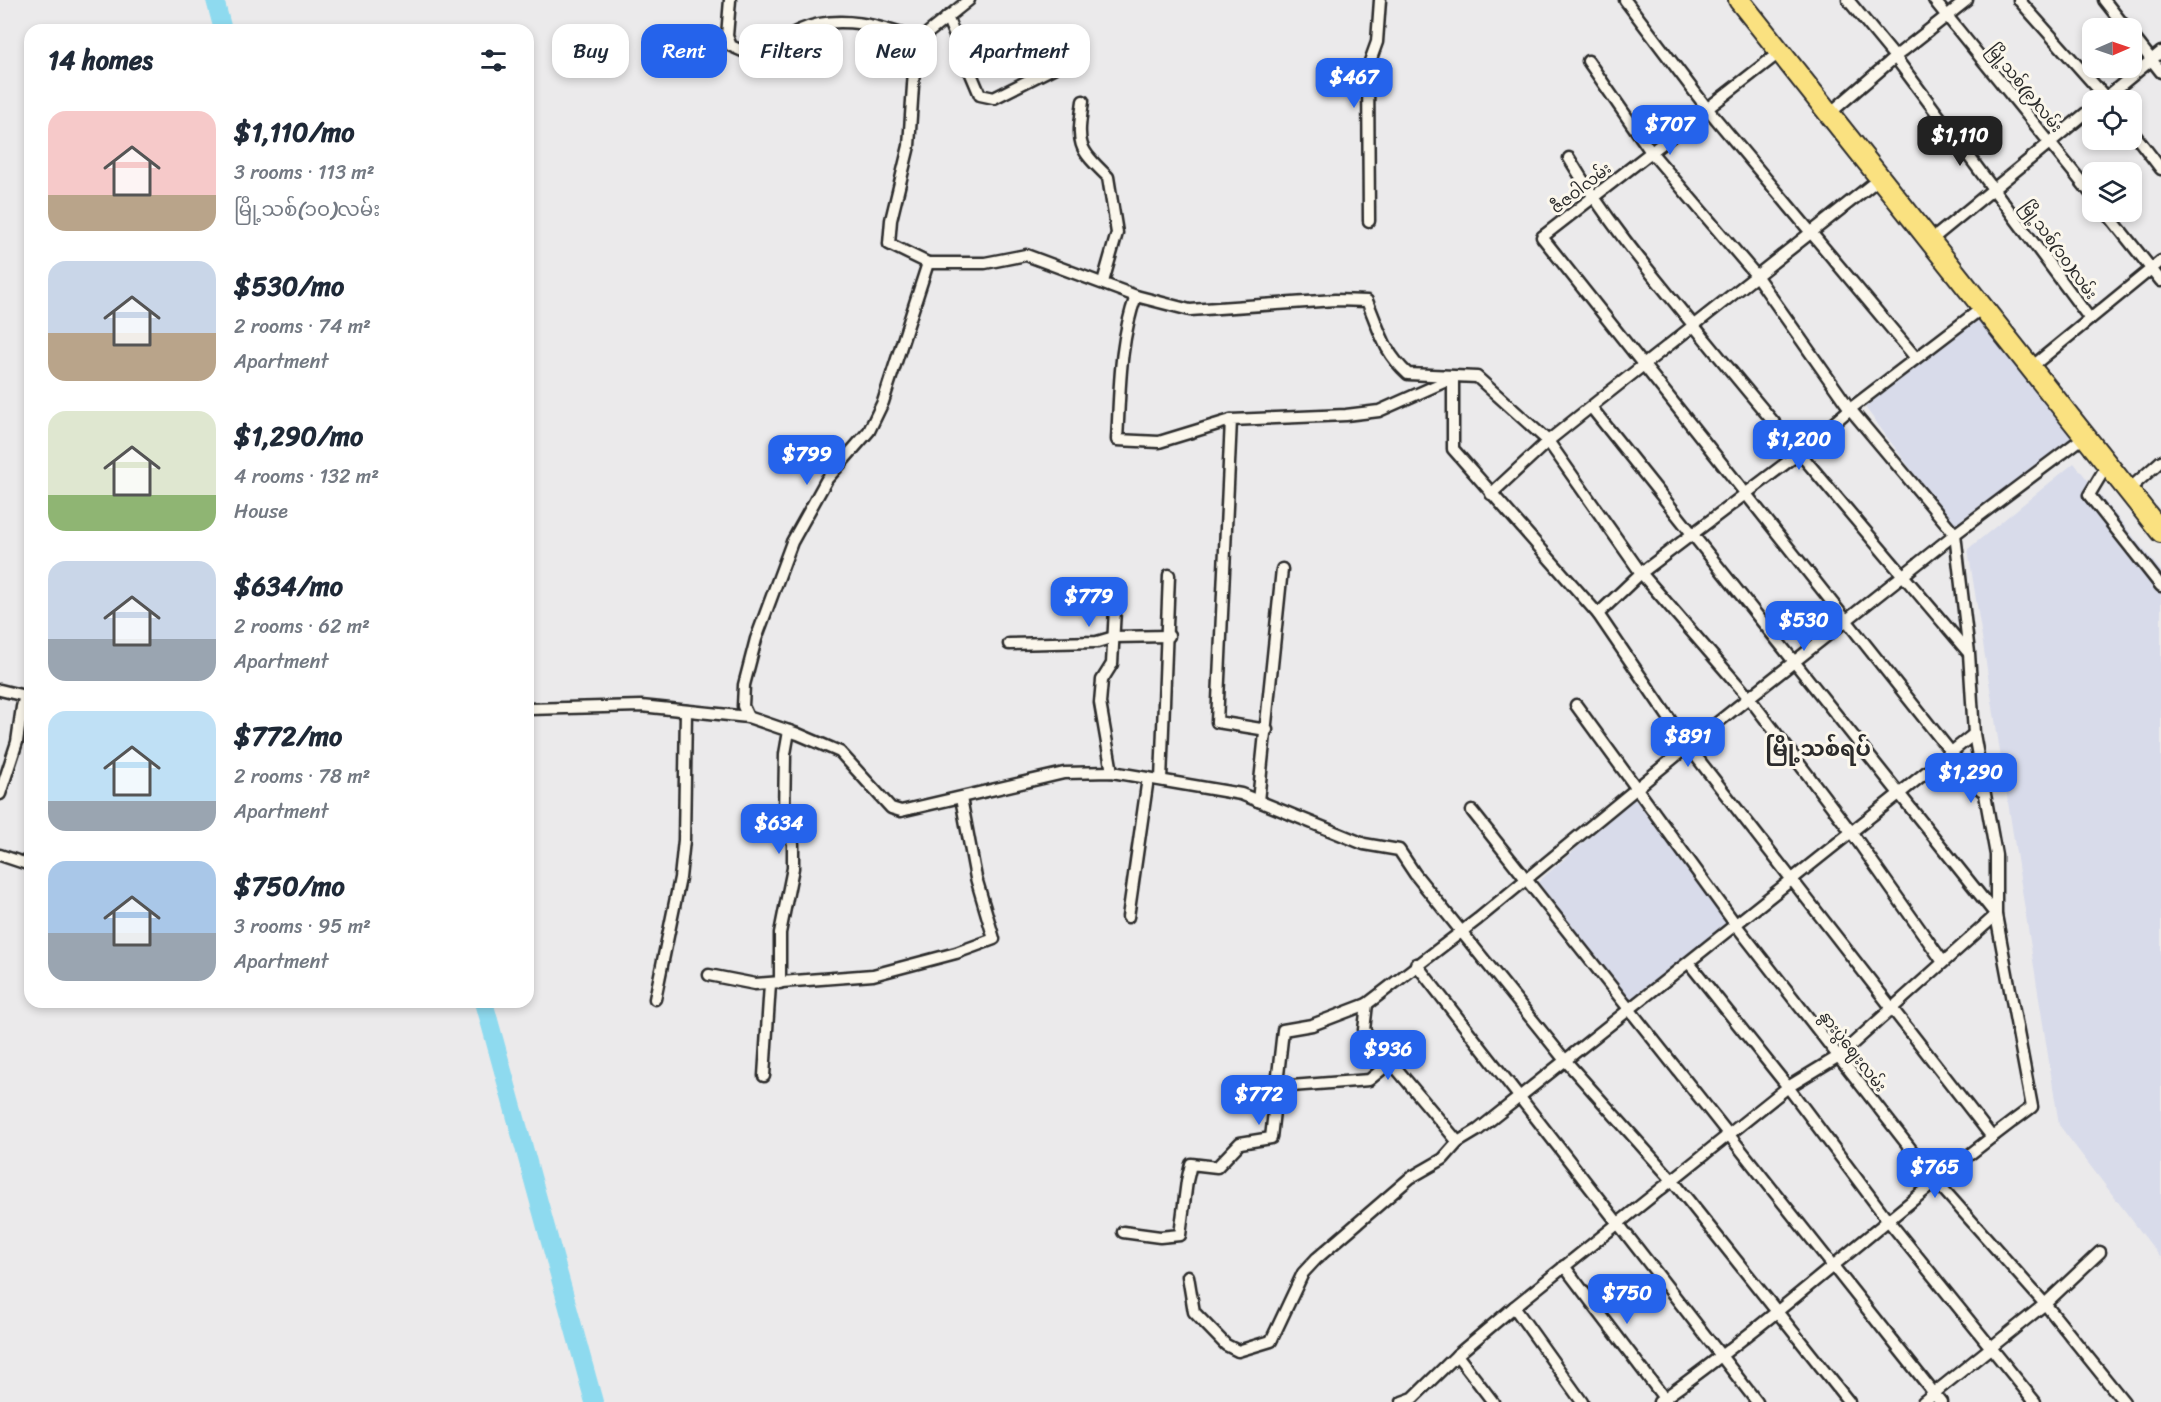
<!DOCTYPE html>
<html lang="en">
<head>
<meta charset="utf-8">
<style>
  :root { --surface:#fff; --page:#f6f6f7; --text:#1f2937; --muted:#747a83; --accent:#2563eb }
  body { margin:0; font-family:Sriracha,"Noto Sans Myanmar",sans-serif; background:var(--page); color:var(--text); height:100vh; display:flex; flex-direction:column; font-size:22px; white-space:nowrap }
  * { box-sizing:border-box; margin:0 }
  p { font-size:20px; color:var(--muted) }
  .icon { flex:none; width:33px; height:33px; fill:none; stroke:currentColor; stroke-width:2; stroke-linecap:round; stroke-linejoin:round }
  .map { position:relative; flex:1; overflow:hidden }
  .sheet { position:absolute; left:24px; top:24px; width:510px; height:984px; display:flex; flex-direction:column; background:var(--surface); border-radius:18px; box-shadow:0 3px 9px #0003 }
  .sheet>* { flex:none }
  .hud { position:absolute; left:552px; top:24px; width:570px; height:54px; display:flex; gap:12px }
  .needle { width:39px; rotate:88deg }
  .controls { position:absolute; left:2082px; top:18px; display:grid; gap:12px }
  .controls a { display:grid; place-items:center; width:60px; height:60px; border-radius:12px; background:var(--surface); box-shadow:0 3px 9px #0003; font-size:30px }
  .price { position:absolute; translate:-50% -51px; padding:0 14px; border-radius:12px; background:var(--accent); color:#fff; font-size:20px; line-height:39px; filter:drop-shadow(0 2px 3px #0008) }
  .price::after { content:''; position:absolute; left:50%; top:36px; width:18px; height:14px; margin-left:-9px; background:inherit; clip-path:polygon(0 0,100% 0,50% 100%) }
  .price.on { background:#222; color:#fff }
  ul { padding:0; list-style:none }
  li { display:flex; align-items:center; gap:18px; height:150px; padding:0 24px }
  li span { display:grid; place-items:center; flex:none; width:168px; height:120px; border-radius:18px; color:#555 }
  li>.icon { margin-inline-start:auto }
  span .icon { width:72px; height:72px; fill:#fffc; stroke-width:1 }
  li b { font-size:26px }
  h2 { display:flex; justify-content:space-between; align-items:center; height:72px; padding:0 24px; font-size:26px }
  .pill { padding:0 21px; border-radius:18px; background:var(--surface); box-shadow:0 3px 9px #0003; font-size:21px; line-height:54px }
  .pill.on { background:var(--accent); color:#fff }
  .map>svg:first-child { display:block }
  .built { fill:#d8dbea }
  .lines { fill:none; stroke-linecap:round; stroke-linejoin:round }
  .river { stroke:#8edaef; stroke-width:18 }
  .street-casing { stroke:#2b2b2b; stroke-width:15 }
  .highway-casing { stroke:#2b2b2b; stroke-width:24 }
  .street { stroke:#fbf7ec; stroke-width:10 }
  .highway { stroke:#fae180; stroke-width:20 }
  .labels { text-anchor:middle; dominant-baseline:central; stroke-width:6; stroke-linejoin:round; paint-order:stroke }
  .street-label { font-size:16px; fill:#2b2b2b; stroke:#fbf7ec }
  .district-label { font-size:22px; font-weight:bold; fill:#2b2b2b; stroke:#fbf7ec }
</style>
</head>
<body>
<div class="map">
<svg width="2161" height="1402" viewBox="0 0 2161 1402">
  <rect width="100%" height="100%" fill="#ebeaeb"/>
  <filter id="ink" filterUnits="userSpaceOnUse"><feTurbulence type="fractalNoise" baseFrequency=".0167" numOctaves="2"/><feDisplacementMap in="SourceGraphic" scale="12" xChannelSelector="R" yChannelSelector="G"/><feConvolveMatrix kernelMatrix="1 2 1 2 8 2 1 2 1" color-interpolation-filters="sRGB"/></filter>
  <g filter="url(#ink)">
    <!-- built -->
    <g class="built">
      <path d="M1979,316L2074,439L1956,531L1865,407Z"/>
      <path d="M2074,463L2161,571V1258L2059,1125L1968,549Z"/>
      <path d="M1634,798L1729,925L1628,1002L1538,882Z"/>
    </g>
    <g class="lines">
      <!-- river -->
      <g class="river">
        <path d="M215,0L223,30"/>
        <path d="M484,1002L594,1402"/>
      </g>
      <!-- street casing -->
      <g class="street-casing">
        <g id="street">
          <path d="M730,0L727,36L731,46L756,57C771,49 784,37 800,30C839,13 881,26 919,40"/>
          <path d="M969,0L919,40L915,55L909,146L891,220L889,244L928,263H985L1026,255L1136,296L1190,310L1335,300L1367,301C1380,331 1383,351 1408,374L1477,377L1548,441L1641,573L1750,699L1852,833L1943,962"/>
          <path d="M1625,0L1706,107L1916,358"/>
          <path d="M1848,0L1895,57L2090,319"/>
          <path d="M1934,0L2092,195"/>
          <path d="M2019,0L2108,100"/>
          <path d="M2104,0L2126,28"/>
          <path d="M947,17L980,95L994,98L1067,61"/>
          <path d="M2132,35L2161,72"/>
          <path d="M1780,52L1542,237L1981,790"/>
          <path d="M2103,100L2161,52"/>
          <path d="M1083,101C1077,145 1077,147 1108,177L1117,233L1103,282"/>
          <path d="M1829,114L1900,53L1967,0"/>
          <path d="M2132,131L2161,169"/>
          <path d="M1569,158C1608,224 1659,283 1708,343C1793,447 1881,549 1968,652"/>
          <path d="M2106,212L2161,281"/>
          <path d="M1369,221L1368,67L1377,42L1380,0"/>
          <path d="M1930,241L2092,108"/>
          <path d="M1136,296C1119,343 1120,390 1117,440L1159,442L1231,420"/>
          <path d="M2029,369L2161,261"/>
          <path d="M1591,407L1996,915L2032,1107C1904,1201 1788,1310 1659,1402"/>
          <path d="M2107,465L2089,495L2161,586"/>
          <path d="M2127,491L2161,461"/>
          <path d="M1491,494L1548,441L1598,401L1880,178"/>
          <path d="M1598,614L1641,573L1798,454L1850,409L1982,308"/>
          <path d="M1009,644L1097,642L1114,637L1169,636"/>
          <path d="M0,690L25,696"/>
          <path d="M1576,705L1736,925L1935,1180L2045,1304L2124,1402"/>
          <path d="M528,709L641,706L748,717L798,734L840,752L891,808L901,811L1064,773L1112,772L1241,794L1364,844L1399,850L1415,874L1564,1059L1673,1181L1849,1402"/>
          <path d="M748,717L743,706L744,685L756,639L792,542L827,479L869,431L883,402L928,263"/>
          <path d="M1267,730L1217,722L1231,420L1346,415L1379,411L1453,378V449L1598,614L1688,746L1992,1137"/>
          <path d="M1112,772L1100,703L1102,680L1112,664L1116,590"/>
          <path d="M1161,780L1169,575"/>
          <path d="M0,794L17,742L22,707L25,696L30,693"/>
          <path d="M1258,801L1282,569"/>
          <path d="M1472,811L1941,1402"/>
          <path d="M0,855L30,865"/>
          <path d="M1128,917L1148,778"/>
          <path d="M1689,963L1788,1087L1887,1219L2035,1402"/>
          <path d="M1416,964L1757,1402"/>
          <path d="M709,975L755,984L873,975L956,953L994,939L976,878L961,798"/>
          <path d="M780,983V933L793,868V844L784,817L785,754L789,731"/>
          <path d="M655,999L680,878L684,840L686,711"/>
          <path d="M1367,1004L1364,1030L1458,1142"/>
          <path d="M764,1076L770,984"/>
          <path d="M1278,1087L1369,1080L1391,1062"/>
          <path d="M1123,1232L1160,1237L1180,1235L1187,1181L1191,1164L1217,1167L1240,1143L1271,1138L1283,1030L1312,1025L1367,1004L1478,919L1688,746L1955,534L2084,437"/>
          <path d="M1564,1266L1667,1402"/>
          <path d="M1188,1276L1194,1312L1226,1345L1238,1351L1271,1341L1303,1273L1316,1259L1410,1178L1443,1159L1458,1142L1478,1130L1974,734"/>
          <path d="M1514,1307L1582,1402"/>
          <path d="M1457,1355L1493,1402"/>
          <path d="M1402,1402L1413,1398L1457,1355L1514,1307L1788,1087L1839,1056L1996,915V855L1974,734L1969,653L1955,534L1850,409L1755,274L1651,152L1588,61"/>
          <path d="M1923,1402L2045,1304L2100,1252"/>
        </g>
      </g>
      <!-- highway casing -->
      <g class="highway-casing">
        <path id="highway" d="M1739,0L2161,532"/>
      </g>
      <!-- street -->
      <use href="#street" class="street"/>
      <!-- highway -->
      <use href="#highway" class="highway"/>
    </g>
  </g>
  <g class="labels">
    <!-- street labels -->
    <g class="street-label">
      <text transform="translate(2025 88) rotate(51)">မြို့သစ်(၉)လမ်း</text>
      <text transform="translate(1581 188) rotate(-38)">ဇီဇဝါလမ်း</text>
      <text transform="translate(2059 250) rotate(54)">မြို့သစ်(၁၀)လမ်း</text>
      <text transform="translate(1853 1051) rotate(52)">နွားပွဲဈေးလမ်း</text>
    </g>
    <!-- district labels -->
    <g class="district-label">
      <text x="1818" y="748">မြို့သစ်ရပ်</text>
    </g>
  </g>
</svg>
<div class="controls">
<a><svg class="needle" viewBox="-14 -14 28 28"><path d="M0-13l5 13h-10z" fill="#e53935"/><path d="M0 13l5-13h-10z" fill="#747a83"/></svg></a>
<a><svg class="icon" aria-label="locate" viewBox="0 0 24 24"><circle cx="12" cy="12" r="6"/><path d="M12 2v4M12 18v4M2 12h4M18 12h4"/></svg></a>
<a><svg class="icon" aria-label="layers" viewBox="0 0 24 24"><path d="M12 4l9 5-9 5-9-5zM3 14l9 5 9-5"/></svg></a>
</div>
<b class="price" style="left:1354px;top:109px">$467</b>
<b class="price" style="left:1670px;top:156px">$707</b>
<b class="price on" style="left:1960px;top:167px">$1,110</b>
<b class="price" style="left:1799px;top:471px">$1,200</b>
<b class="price" style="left:807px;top:486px">$799</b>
<b class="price" style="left:1089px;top:628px">$779</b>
<b class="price" style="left:1804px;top:652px">$530</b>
<b class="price" style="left:1688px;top:768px">$891</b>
<b class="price" style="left:1971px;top:804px">$1,290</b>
<b class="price" style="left:779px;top:855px">$634</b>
<b class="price" style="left:1388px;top:1081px">$936</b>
<b class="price" style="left:1259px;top:1126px">$772</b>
<b class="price" style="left:1935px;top:1199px">$765</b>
<b class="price" style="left:1627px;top:1325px">$750</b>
<div class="hud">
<a class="pill">Buy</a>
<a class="pill on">Rent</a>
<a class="pill">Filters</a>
<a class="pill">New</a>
<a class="pill">Apartment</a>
</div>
<section class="sheet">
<h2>14 homes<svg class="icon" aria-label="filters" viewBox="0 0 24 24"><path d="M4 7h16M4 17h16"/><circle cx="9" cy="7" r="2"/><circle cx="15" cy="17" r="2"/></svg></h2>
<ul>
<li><span style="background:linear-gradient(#f6c9c9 70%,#b9a48a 0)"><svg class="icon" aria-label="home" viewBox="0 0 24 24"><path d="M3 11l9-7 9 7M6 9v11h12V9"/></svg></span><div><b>$1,110/mo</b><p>3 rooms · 113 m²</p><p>မြို့သစ်(၁၀)လမ်း</p></div></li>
<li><span style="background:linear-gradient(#c9d6e8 60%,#b9a48a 0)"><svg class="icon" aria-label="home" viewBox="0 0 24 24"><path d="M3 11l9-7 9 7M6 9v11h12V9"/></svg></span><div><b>$530/mo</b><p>2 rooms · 74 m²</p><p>Apartment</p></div></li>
<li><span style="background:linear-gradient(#dfe7d0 70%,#8fb573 0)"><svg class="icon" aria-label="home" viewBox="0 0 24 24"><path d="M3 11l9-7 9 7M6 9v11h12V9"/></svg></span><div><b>$1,290/mo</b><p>4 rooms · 132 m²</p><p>House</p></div></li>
<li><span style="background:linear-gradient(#c9d6e8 65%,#9aa5b1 0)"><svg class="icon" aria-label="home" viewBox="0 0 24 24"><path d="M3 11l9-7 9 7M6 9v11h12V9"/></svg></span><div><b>$634/mo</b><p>2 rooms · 62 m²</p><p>Apartment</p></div></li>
<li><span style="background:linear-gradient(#bfe0f5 75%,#9aa5b1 0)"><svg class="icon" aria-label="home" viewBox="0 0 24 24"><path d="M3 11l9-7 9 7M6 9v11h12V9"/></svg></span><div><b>$772/mo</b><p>2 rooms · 78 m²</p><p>Apartment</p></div></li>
<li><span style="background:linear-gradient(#a9c7e8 60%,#9aa5b1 0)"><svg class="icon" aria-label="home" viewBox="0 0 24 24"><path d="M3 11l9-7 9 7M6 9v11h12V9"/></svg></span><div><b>$750/mo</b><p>3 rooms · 95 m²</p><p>Apartment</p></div></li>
</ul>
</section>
</div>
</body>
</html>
